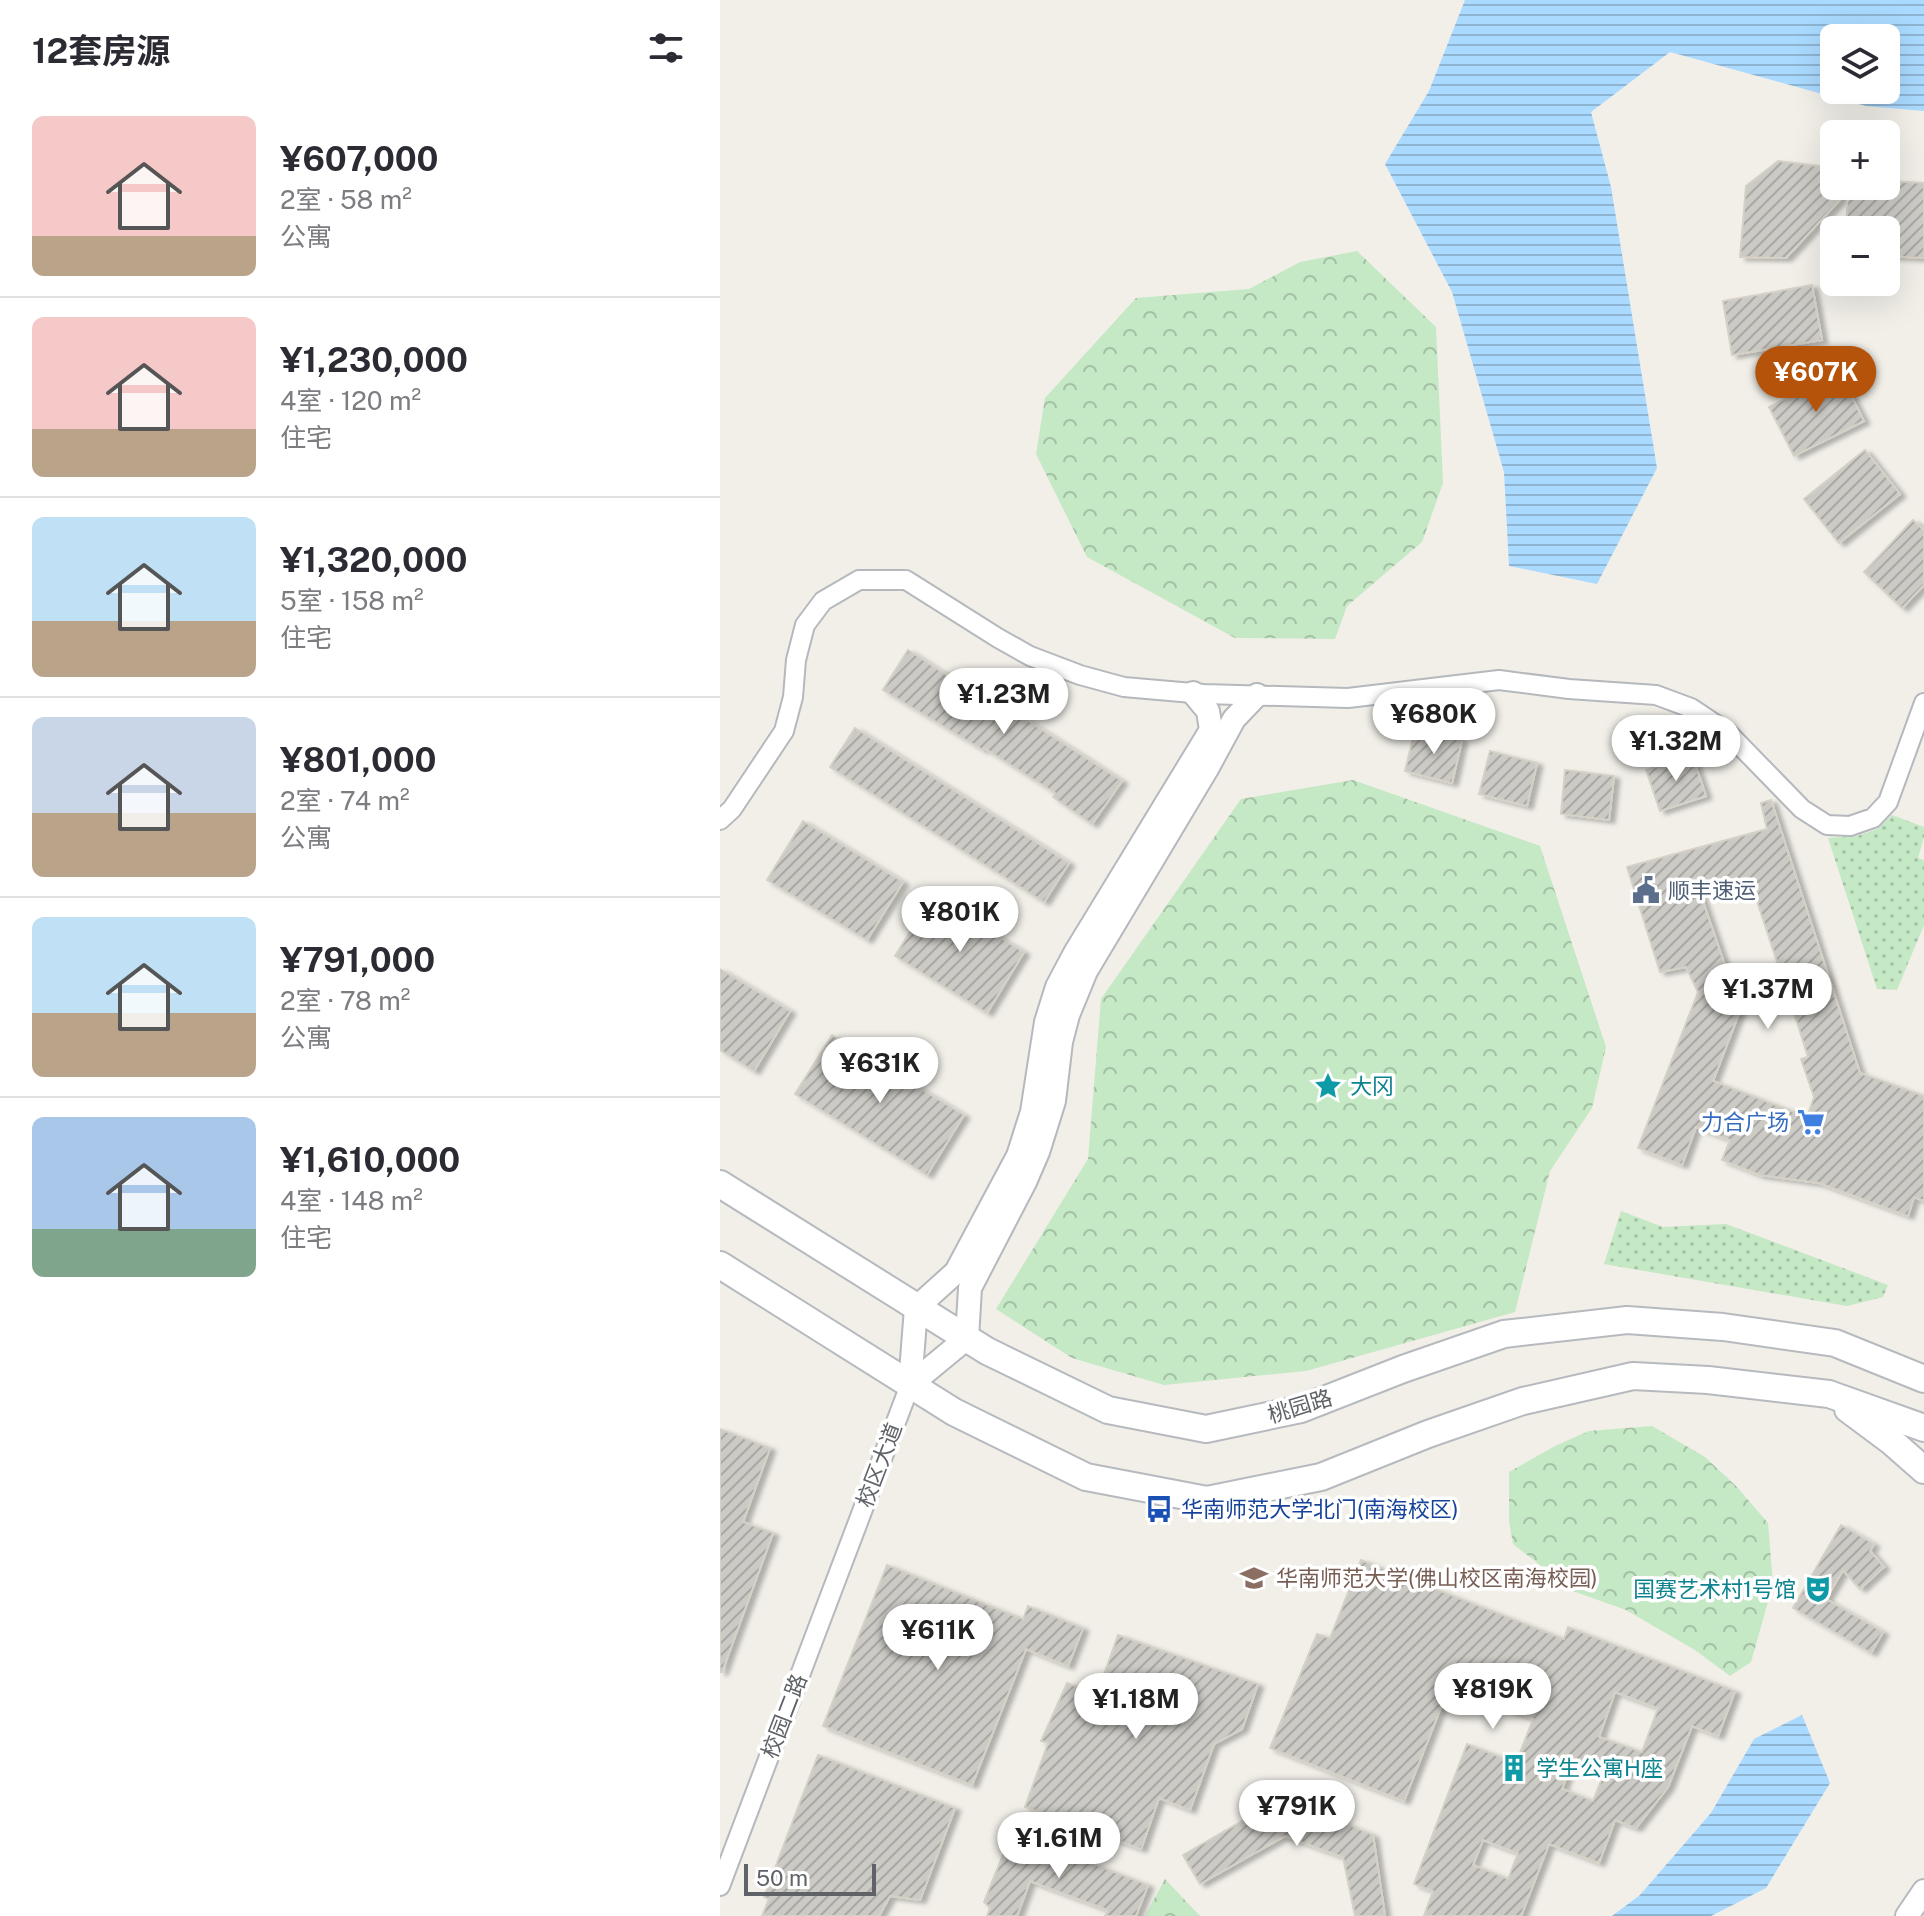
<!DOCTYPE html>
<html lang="zh">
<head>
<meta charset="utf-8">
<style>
  :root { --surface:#fff; --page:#f7f7f7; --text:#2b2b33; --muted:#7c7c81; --line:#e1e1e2; --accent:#b45309 }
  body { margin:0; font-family:"Public Sans","Noto Sans SC",sans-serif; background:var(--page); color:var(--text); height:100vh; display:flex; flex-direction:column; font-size:30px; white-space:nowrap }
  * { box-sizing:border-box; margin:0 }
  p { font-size:26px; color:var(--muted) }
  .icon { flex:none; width:44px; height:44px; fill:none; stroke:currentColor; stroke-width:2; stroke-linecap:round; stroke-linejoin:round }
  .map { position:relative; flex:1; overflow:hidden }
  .panel { display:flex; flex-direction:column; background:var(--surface); width:720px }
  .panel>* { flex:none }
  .controls { position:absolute; left:1100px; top:24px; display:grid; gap:16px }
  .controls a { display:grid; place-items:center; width:80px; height:80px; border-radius:12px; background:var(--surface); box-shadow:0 8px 32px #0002; font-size:40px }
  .scale { position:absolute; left:24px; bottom:20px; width:132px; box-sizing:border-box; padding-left:8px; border:4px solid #5f6368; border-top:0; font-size:22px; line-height:28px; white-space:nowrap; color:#5f6368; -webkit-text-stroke:6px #fff; paint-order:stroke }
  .price { position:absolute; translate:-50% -68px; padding:0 18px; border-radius:28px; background:#fff; color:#222; font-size:26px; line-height:52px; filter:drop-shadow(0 2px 4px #0008) }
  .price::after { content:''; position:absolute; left:50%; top:48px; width:24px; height:18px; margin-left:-12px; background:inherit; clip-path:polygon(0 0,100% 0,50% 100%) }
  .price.selected { background:var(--accent); color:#fff }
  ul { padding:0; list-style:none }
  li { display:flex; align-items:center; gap:24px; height:200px; padding:0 32px }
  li+li { border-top:2px solid var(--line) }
  li span { display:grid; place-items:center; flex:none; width:224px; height:160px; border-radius:12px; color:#555 }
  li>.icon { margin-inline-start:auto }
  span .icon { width:96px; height:96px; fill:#fffc; stroke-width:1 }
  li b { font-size:34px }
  h2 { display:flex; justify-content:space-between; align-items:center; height:96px; padding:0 32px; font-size:34px }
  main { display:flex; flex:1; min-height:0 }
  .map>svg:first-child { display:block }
  .grass { fill:url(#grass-dots) }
  .forest { fill:url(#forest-crowns) }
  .water { fill:url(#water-rules); fill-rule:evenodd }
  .building { fill:url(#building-hatch); stroke:#d6d1c6; stroke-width:2; fill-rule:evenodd; filter:url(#shadow) }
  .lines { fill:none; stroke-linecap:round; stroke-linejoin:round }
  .minor-casing { stroke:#b5b8bc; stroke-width:22 }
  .tertiary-casing { stroke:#b5b8bc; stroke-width:26 }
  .secondary-casing { stroke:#b6babf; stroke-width:30 }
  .minor { stroke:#fff; stroke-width:18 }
  .tertiary { stroke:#fff; stroke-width:22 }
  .secondary { stroke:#fff; stroke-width:26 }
  .labels { text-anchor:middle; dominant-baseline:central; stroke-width:7; stroke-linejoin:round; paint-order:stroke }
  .service-label { font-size:22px; fill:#4e5e75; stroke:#fff; text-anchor:start }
  .culture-label { font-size:22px; fill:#0d838f; stroke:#fff; text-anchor:start }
  .shop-label { font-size:22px; fill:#366cbe; stroke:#fff; text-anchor:end }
  .street-label { font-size:22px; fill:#5f6368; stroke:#fff }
  .transit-label { font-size:22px; fill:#164399; stroke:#fff; text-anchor:start }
  .education-label { font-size:22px; fill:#785e54; stroke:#fff; text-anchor:start }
</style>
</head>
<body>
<main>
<section class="panel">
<h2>12套房源<svg class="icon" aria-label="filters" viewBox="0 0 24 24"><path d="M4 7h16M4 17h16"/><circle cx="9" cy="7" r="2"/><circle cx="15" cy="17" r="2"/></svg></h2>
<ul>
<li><span style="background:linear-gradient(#f6c9c9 75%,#b9a48a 0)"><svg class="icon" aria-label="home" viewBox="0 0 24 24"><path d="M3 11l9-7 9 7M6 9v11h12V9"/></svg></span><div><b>¥607,000</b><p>2室 · 58 m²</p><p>公寓</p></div></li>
<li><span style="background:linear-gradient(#f6c9c9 70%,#b9a48a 0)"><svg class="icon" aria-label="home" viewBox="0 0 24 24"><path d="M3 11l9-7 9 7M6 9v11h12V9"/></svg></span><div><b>¥1,230,000</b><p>4室 · 120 m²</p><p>住宅</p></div></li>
<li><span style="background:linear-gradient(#bfe0f5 65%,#b9a48a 0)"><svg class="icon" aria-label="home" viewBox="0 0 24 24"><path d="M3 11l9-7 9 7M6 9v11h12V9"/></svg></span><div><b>¥1,320,000</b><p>5室 · 158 m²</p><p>住宅</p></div></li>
<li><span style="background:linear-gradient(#c9d6e8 60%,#b9a48a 0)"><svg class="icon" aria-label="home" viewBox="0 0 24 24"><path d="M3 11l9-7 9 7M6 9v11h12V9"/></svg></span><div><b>¥801,000</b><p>2室 · 74 m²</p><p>公寓</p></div></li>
<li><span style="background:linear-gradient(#bfe0f5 60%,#b9a48a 0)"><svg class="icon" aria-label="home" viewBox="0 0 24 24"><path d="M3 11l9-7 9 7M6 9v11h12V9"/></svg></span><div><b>¥791,000</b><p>2室 · 78 m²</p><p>公寓</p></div></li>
<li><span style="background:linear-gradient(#a9c7e8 70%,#7fa58c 0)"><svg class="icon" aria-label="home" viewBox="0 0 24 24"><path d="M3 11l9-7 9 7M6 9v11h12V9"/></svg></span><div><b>¥1,610,000</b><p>4室 · 148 m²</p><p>住宅</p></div></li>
</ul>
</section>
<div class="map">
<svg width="1204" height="1916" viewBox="0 0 1204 1916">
  <defs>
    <pattern id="grass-dots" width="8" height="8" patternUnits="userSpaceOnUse" patternTransform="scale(2)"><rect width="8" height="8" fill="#c5e8c5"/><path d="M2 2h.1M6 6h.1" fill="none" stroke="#a3c0a4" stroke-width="1.8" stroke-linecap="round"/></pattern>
    <pattern id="forest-crowns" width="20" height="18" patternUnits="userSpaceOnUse" patternTransform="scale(2)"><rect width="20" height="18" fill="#c5e8c5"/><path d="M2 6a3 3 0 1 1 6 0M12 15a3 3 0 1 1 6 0" fill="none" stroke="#a3c0a4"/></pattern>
    <pattern id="water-rules" width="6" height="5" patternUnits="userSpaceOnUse" patternTransform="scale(2)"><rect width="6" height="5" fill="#aadaff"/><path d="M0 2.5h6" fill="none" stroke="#8eb4d2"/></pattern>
    <pattern id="building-hatch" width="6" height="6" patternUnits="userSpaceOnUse" patternTransform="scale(2)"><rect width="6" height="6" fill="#cccac5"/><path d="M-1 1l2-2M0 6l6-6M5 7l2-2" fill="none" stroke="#a9a8a4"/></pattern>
    <filter id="shadow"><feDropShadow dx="5.5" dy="3" stdDeviation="2" flood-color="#0004"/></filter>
  </defs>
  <rect width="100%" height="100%" fill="#f1efe8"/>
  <!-- grass -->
  <g class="grass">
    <path d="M1172,815L1204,827V837L1198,858L1204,860V925L1177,990L1157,989L1108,838L1137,836L1157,829Z"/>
    <path d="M901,1211L943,1227L1006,1224L1168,1285L1163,1297L1127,1306L884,1264Z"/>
  </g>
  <!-- forest -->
  <g class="forest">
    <path d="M637,251L716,327L723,483L702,542L627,606L615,639L515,638L367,557L316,454L325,398L416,298L529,289L580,262Z"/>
    <path d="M633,780L820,846L886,1047L872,1108L830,1171L795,1312L586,1371L444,1385L352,1358L276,1309L368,1159L381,999L521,799Z"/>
    <path d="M932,1426L985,1457L1016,1486L1048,1523L1053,1584L1031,1662L1010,1676L975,1650L906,1610L853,1591L793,1544L789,1521V1472L835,1446L869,1431Z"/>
    <path d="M445,1879L480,1916H425Z"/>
  </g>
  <!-- water -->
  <g class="water">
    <path d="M745,0H1204V111L1146,106L950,52L871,112L891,187L937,468L877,584L789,566L784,472L732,292L665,164L709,91ZM1114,38H1166V90H1114Z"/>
    <path d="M1082,1715L1110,1783L1046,1888L991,1916H892L920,1895L991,1813L1034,1739Z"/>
  </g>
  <!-- building -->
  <g class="building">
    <path d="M1058,161L1107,167V186H1166V181L1204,183V258L1166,256V230H1126L1128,191L1066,258L1020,257L1026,186Z"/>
    <path d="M1092,285L1102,340L1012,355L1003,301Z"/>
    <path d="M1119,372L1144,421L1074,456L1049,407Z"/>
    <path d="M1145,450L1180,494L1119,543L1084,499Z"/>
    <path d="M1193,520L1204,530V585L1182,608L1144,572Z"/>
    <path d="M188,650L244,686L246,684L298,717L299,715L402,781L372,824L333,797L335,793L264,748L263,750L163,690Z"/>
    <path d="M135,728L349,863L324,902L110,767Z"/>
    <path d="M695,729L742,740L732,783L685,771Z"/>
    <path d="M770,751L817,763L807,806L759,794Z"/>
    <path d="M972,755L986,796L940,811L926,770Z"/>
    <path d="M845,770L894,776L889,820L841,814Z"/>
    <path d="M1051,800L1140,1073L1204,1096V1201L1194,1197L1188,1216L1099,1183L1040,1175L1002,1160L1010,1140L976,1127L962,1165L918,1148L978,992L966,967L940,972L907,867L1047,829L1041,803ZM1031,883L1063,980L1032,988L1010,980L980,893ZM1067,991L1088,1057L1081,1059L1094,1097L1087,1117L993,1081L1021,1008Z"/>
    <path d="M83,821L183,882L147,940L47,880Z"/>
    <path d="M212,896L304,952L267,1013L175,956Z"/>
    <path d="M0,969L70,1011L34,1071L0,1050Z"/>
    <path d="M112,1035L244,1115L207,1175L75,1094Z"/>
    <path d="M0,1429L50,1448L23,1522L53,1533L2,1672H0Z"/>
    <path d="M1121,1525L1154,1544L1150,1551L1164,1567L1140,1589L1123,1570L1106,1599L1163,1632L1151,1653L1073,1608Z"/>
    <path d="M641,1560L844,1639L848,1627L1015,1691L998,1736L972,1726L948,1787L916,1828L895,1820L879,1863L829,1844L801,1916H704L713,1891L694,1884L747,1744L796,1763L813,1719L729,1687L684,1801L550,1748L597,1634L610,1638ZM895,1692L938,1708L922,1752L879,1737ZM852,1761L884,1773L873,1801L842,1789ZM763,1840L798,1853L788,1879L753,1865Z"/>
    <path d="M167,1565L303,1619L308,1606L363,1628L348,1666L306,1649L252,1785L103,1726Z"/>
    <path d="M398,1635L538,1684L522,1729L494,1744L470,1810L439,1798L421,1849L305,1807L328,1743L321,1741L347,1683L377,1694Z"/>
    <path d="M98,1755L235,1808L200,1900L170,1896L159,1916H42L49,1899L44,1897Z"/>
    <path d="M564,1797L653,1835L665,1916H635L623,1857L565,1836L480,1884L463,1855Z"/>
    <path d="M292,1832L428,1885L416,1916H385L388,1910L310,1881L297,1916H267L270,1908L264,1902Z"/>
  </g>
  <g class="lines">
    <!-- minor casing -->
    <g class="minor-casing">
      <g id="minor">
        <path d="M0,820L12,809L64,731L73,697L76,660L85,625L103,601L139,580H186L278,638L310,656L360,675L404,687L484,694L628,698L779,680L849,689L936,695L971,708L1007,732L1082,809L1107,825L1130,826L1153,818L1168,802L1204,703"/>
        <path d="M0,1886L190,1385"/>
      </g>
    </g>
    <!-- tertiary casing -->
    <g class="tertiary-casing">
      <g id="tertiary">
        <path d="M190,1385L247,1338L250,1288L305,1182L318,1152L334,1101L341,1042L348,1015L366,971L488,767L514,719L537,695"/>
        <path d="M190,1385L196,1308L236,1272L298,1156L312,1112L326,1022L337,987L355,953L491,730L488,711L473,693"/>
        <path d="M1187,1916L1204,1891"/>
      </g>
    </g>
    <!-- secondary casing -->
    <g class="secondary-casing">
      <g id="secondary">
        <path d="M0,1184L267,1351L388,1410L486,1429L581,1409L683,1369L784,1334L907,1320L1003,1327L1115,1343L1204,1379"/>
        <path d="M0,1265L234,1412L366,1477L487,1500L601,1477L708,1434L803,1401L913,1376L988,1380L1109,1394L1204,1428"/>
        <path d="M1128,1409L1171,1441L1204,1470"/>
      </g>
    </g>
    <!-- minor -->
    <use href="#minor" class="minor"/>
    <!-- tertiary -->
    <use href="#tertiary" class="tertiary"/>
    <!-- secondary -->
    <use href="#secondary" class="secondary"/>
  </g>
  <!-- icons -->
  <defs>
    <g id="civic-bare" transform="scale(2.16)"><path d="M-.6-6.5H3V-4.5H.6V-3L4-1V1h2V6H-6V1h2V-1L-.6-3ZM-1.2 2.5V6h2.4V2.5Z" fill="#5c6f8a" stroke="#fff" stroke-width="2.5" paint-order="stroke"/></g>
    <g id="sight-bare" transform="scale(2.16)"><path d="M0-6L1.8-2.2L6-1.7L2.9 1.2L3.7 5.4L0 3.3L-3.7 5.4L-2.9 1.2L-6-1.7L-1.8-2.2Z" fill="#0f9aa8" stroke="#fff" stroke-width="2.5" paint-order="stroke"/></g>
    <g id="supermarket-bare" transform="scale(2.16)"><path d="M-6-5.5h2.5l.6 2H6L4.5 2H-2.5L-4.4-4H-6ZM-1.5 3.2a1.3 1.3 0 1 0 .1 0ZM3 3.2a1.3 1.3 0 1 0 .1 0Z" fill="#3f7fe0" stroke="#fff" stroke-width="2.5" paint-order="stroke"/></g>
    <g id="bus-bare" transform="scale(2.16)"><path d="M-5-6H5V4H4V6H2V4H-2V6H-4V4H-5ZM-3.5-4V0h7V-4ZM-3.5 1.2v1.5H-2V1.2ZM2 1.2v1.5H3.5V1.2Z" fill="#1a4fb4" stroke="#fff" stroke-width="2.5" paint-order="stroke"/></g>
    <g id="university-bare" transform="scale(2.16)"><path d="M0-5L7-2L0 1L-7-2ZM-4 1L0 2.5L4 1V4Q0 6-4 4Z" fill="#8d6e63" stroke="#fff" stroke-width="2.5" paint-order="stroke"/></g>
    <g id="theatre-bare" transform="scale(2.16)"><path d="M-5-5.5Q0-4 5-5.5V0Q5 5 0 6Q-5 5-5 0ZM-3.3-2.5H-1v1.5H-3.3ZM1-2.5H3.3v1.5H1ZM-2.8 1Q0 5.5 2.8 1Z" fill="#0f9aa8" stroke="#fff" stroke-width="2.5" paint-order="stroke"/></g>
    <g id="building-bare" transform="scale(2.16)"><path d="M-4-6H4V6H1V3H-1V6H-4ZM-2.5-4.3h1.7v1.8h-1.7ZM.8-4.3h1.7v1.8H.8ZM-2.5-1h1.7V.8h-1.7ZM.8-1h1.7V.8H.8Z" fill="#0f9aa8" stroke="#fff" stroke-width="2.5" paint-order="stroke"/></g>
  </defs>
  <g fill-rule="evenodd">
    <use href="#civic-bare" x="926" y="890"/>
    <use href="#sight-bare" x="608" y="1086"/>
    <use href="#supermarket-bare" x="1091" y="1122"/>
    <use href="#bus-bare" x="439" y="1509"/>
    <use href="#university-bare" x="534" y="1578"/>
    <use href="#theatre-bare" x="1098" y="1589"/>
    <use href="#building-bare" x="794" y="1768"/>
  </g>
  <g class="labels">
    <!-- service labels -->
    <g class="service-label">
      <text x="948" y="890">顺丰速运</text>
    </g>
    <!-- culture labels -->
    <g class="culture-label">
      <text x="630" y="1086">大冈</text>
      <text x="1076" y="1589" text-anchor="end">国赛艺术村1号馆</text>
      <text x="816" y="1768">学生公寓H座</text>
    </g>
    <!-- shop labels -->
    <g class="shop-label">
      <text x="1069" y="1122">力合广场</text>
    </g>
    <!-- street labels -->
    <g class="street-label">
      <text transform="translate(580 1406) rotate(-17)">桃园路</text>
      <text transform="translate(159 1465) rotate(-69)">校区大道</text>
      <text transform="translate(64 1716) rotate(-69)">校园二路</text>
    </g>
    <!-- transit labels -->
    <g class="transit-label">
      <text x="461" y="1509">华南师范大学北门(南海校区)</text>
    </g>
    <!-- education labels -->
    <g class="education-label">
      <text x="556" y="1578">华南师范大学(佛山校区南海校园)</text>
    </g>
  </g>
</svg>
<div class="controls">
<a><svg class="icon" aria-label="layers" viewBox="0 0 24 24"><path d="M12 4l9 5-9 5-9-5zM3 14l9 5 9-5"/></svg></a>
<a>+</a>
<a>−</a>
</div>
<div class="scale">50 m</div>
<b class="price selected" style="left:1096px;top:414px">¥607K</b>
<b class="price" style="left:284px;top:736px">¥1.23M</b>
<b class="price" style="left:714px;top:756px">¥680K</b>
<b class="price" style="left:956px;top:783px">¥1.32M</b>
<b class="price" style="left:240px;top:954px">¥801K</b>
<b class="price" style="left:1048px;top:1031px">¥1.37M</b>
<b class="price" style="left:160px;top:1105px">¥631K</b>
<b class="price" style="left:218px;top:1672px">¥611K</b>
<b class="price" style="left:773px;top:1731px">¥819K</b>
<b class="price" style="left:416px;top:1741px">¥1.18M</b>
<b class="price" style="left:577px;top:1848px">¥791K</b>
<b class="price" style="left:339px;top:1880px">¥1.61M</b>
</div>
</main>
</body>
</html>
